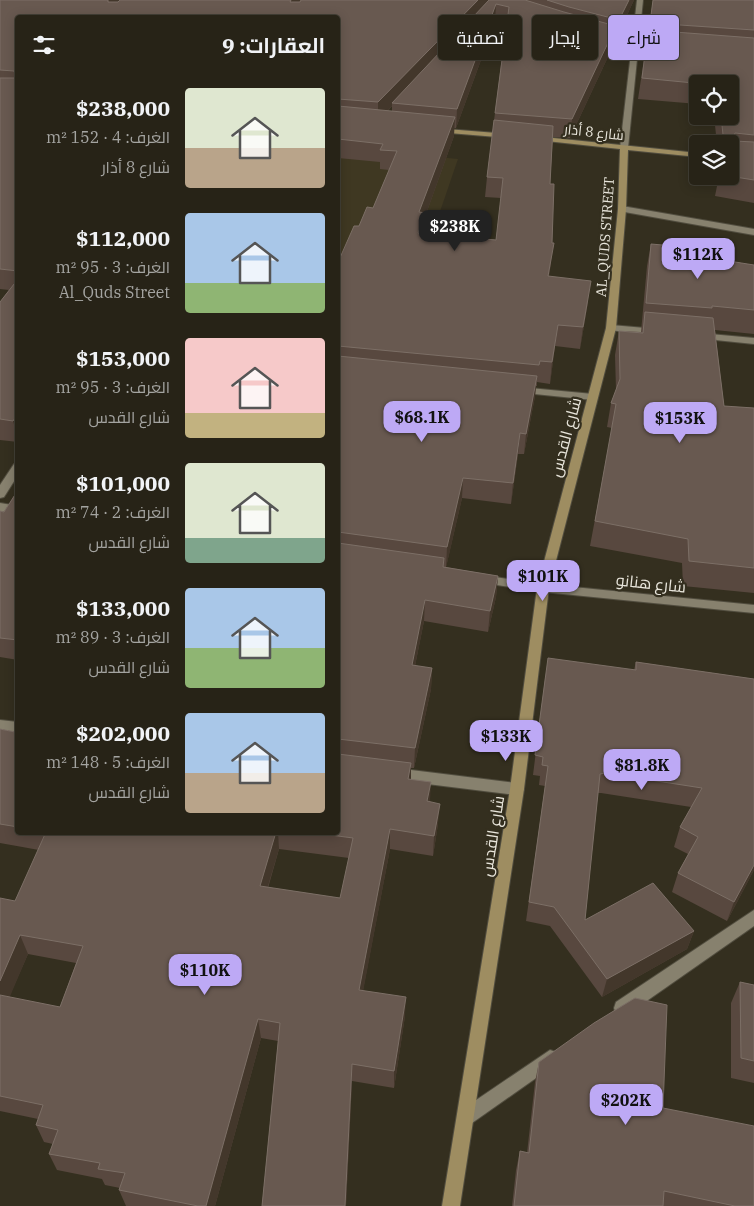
<!DOCTYPE html>
<html lang="ar">
<head>
<meta charset="utf-8">
<style>
  :root { --surface:#272317; --page:#332f24; --text:#f1f3f6; --muted:#a4a4a1; --line:#434036; --accent:#bda9f5 }
  body { margin:0; font-family:"IBM Plex Serif",Cairo,serif; background:var(--page); color:var(--text); direction:rtl; height:100vh; display:flex; flex-direction:column; font-size:19px; white-space:nowrap }
  * { box-sizing:border-box; margin:0 }
  p { font-size:16px; color:var(--muted) }
  .icon { flex:none; width:28px; height:28px; fill:none; stroke:currentColor; stroke-width:2; stroke-linecap:round; stroke-linejoin:round }
  .map { position:relative; flex:1; overflow:hidden; direction:ltr }
  .panel { position:absolute; left:15px; top:15px; width:325px; height:820px; display:flex; flex-direction:column; background:var(--surface); border-radius:5px; box-shadow:0 2px 12px #0003,0 0 0 1px var(--line); direction:rtl }
  .panel>* { flex:none }
  .hud { position:absolute; left:355px; top:15px; width:324px; height:45px; direction:rtl; display:flex; gap:10px }
  .tools { position:absolute; left:689px; top:75px; display:grid; gap:10px }
  .tools a { display:grid; place-items:center; width:50px; height:50px; border-radius:5px; background:var(--surface); box-shadow:0 2px 12px #0003,0 0 0 1px var(--line); font-size:25px }
  .price { position:absolute; translate:-50% -42px; padding:0 11px; border-radius:10px; background:var(--accent); color:#111; font-size:16px; line-height:32px; filter:drop-shadow(0 1px 2px #0008) }
  .price::after { content:''; position:absolute; left:50%; top:30px; width:15px; height:11px; margin-left:-8px; background:inherit; clip-path:polygon(0 0,100% 0,50% 100%) }
  .price.current { background:#222; color:#fff }
  ul { padding:0; list-style:none }
  li { display:flex; align-items:center; gap:15px; height:125px; padding:0 15px }
  li span { display:grid; place-items:center; flex:none; width:140px; height:100px; border-radius:5px; color:#555 }
  li>.icon { margin-inline-start:auto }
  span .icon { width:60px; height:60px; fill:#fffc; stroke-width:1 }
  li b { font-size:21px }
  h2 { display:flex; justify-content:space-between; align-items:center; height:60px; padding:0 15px; font-size:21px }
  .chip { padding:0 18px; border-radius:5px; background:var(--surface); box-shadow:0 2px 12px #0003,0 0 0 1px var(--line); font-size:18px; line-height:45px }
  .chip.current { background:var(--accent); color:#111 }
  .map>svg:first-child { display:block }
  .built { fill:#3f3822 }
  .lines { fill:none; stroke-linecap:round; stroke-linejoin:round }
  .minor-casing { stroke:#514d3f; stroke-width:2 }
  .tertiary-casing { stroke:#514d3f; stroke-width:2 }
  .secondary-casing { stroke:#514d3f; stroke-width:2 }
  .minor { fill:#87816e; fill-rule:evenodd }
  .tertiary { fill:#87816e; fill-rule:evenodd }
  .secondary { fill:#9e8d61; fill-rule:evenodd }
  .wall { fill:#58483f; fill-rule:evenodd }
  .shaded-wall { fill:#43372b }
  .building { fill:#685950; stroke:#7c6f66 }
  .labels { text-anchor:middle; dominant-baseline:central; stroke-width:4.5; stroke-linejoin:round; paint-order:stroke }
  .far-street-label { font-size:14px; fill:#e9e6dc; stroke:#342f1f }
  .street-label { font-size:16px; fill:#e9e6dc; stroke:#342f1f }
</style>
</head>
<body>
<div class="map">
<svg width="754" height="1206" viewBox="0 0 754 1206">
  <rect width="100%" height="100%" fill="#342f1f"/>
  <!-- built -->
  <path class="built" d="M338,147L458,159L418,276L338,268Z"/>
  <g class="lines">
    <!-- minor casing -->
    <g class="minor-casing">
      <g id="minor">
        <path d="M598,34L634,43L661,45L664,47L661,49L634,47L596,37L595,36Z"/>
        <path d="M622,206L754,229V235L619,211L618,209Z"/>
        <path d="M611,325L657,329L662,332L657,335L608,330L606,328Z"/>
        <path d="M699,333L754,338V344L696,338V334Z"/>
        <path d="M519,387L593,394L598,397L593,400L515,392L514,390L515,388Z"/>
        <path d="M0,720L18,722V732L0,730Z"/>
        <path d="M395,768L517,783L522,785L524,789L522,793L517,795L395,780L390,778L388,774L390,770Z"/>
        <path d="M754,910V926L628,1014L622,1016L616,1014L614,1008L616,1002Z"/>
        <path d="M550,1050L556,1052L559,1058L556,1064L472,1123L466,1126L460,1123L457,1117L460,1111Z"/>
      </g>
    </g>
    <!-- tertiary casing -->
    <g class="tertiary-casing">
      <g id="tertiary">
        <path d="M637,0H643L628,148L624,150L620,148Z"/>
        <path d="M18,463V475L4,497L0,498V485L14,464Z"/>
        <path d="M0,503L18,506V514L0,511Z"/>
        <path d="M481,575L543,584L754,605V613L543,592L477,582L475,579Z"/>
      </g>
    </g>
    <!-- secondary casing -->
    <g class="secondary-casing">
      <g id="secondary">
        <path d="M434,128L509,134L513,136L509,138L437,132H434Z"/>
        <path d="M534,136L698,153V157L628,150L626,209L616,328L549,588L524,789L460,1206H442L510,789L537,588L606,328L618,209L620,149L537,140L533,138Z"/>
      </g>
    </g>
    <!-- minor -->
    <use href="#minor" class="minor"/>
    <!-- tertiary -->
    <use href="#tertiary" class="tertiary"/>
    <!-- secondary -->
    <use href="#secondary" class="secondary"/>
  </g>
  <!-- wall -->
  <g class="wall">
    <path d="M0,0H488V1L489,0H634L617,37L615,36L614,44L570,138L553,137L550,184L551,263L549,276L588,302L580,349L555,346L550,384L537,382V386H536L535,396L524,454H518L511,504L462,498L446,567L498,576L496,597L488,632L424,621L415,666L432,668L431,689L414,768H411V779L430,802L438,824L433,856L390,849L363,990L405,1016L394,1088L352,1081L346,1206H262L278,1041L261,1038L215,1206H126L119,1190L120,1188L105,1185L102,1179L57,1170L49,1154L53,1144L44,1142L36,1125L38,1119L0,1111V898L15,901L39,850L0,843V729L15,732L18,727V832H338V260H339L359,226L373,208L389,170L380,169V162L338,158V18H18V442L0,440V302L9,290L0,289ZM495,22L506,24L487,177L485,197L501,198L496,240L425,234L426,214L454,136V128H456ZM392,106V111H388ZM279,849L349,858L340,898L268,888ZM28,954L76,963L60,1007L9,997Z"/>
    <path d="M653,0H754V203L715,196L719,176H730V144H717L714,116H730V84H698V104L638,99Z"/>
    <path d="M651,244L697,256L754,265V334L715,330L724,406L754,408V593L683,586L682,563L590,546L612,428L607,427L611,403L616,390L615,355L619,331L641,332L647,266Z"/>
    <path d="M18,490V660L0,657V511L4,512Z"/>
    <path d="M636,662L754,679V870L727,921L672,892L678,873L688,854L674,847L680,827L691,807L601,793H598L585,920L694,931L687,949L602,997L550,926L526,921L545,786L539,785L540,776L533,775L545,678L634,670Z"/>
    <path d="M740,982L754,985V1083L731,1078V1003Z"/>
    <path d="M539,1062L663,1108L754,1206H512L516,1170L520,1151L527,1153L535,1082Z"/>
  </g>
  <!-- shaded-wall -->
  <g class="shaded-wall">
    <path d="M108,0H127L111,17Z"/>
    <path d="M291,0H301L292,18L290,2Z"/>
    <path d="M478,0H488V6L392,103V106L378,121V102Z"/>
    <path d="M629,0H634L633,2L617,37L619,20Z"/>
    <path d="M496,4L495,22L456,128L457,109Z"/>
    <path d="M616,26L614,44L570,138L572,119Z"/>
    <path d="M455,117L454,136L426,214L425,233L418,253L419,212Z"/>
    <path d="M554,243L551,263L545,297L548,276Z"/>
    <path d="M591,281L588,302L580,349L583,327Z"/>
    <path d="M558,325L555,346L550,384L552,362Z"/>
    <path d="M537,376L535,396L524,454L526,434Z"/>
    <path d="M18,414V437L13,421Z"/>
    <path d="M520,433L518,454L511,504L513,483Z"/>
    <path d="M463,478L462,498L446,568L447,547Z"/>
    <path d="M498,576L496,597L488,632L490,611Z"/>
    <path d="M425,600L424,621L411,686L412,665Z"/>
    <path d="M432,668L431,689L414,768L415,748Z"/>
    <path d="M411,763V784L408,779Z"/>
    <path d="M431,782L430,802L427,801Z"/>
    <path d="M440,804L438,824L433,856L434,836Z"/>
    <path d="M390,829V849L360,1008L359,990Z"/>
    <path d="M276,832H278L279,849L262,906L260,886Z"/>
    <path d="M754,865V870L727,921L734,902Z"/>
    <path d="M694,931L687,949L602,997L607,979Z"/>
    <path d="M20,935L28,954L3,1013L0,1007V981Z"/>
    <path d="M406,997L405,1016L394,1088V1071Z"/>
    <path d="M258,1019L261,1038L215,1206H206Z"/>
    <path d="M352,1064V1081L346,1206H345Z"/>
  </g>
  <!-- building -->
  <g class="building">
    <path d="M0,0H108V2H118L120,0H291L290,2H300L301,0H478L378,102L338,99V18H18V271L0,269V78H16L14,71L0,70Z"/>
    <path d="M489,0H525L564,12L616,26L572,119L495,113L509,7L496,4L457,109L392,103Z"/>
    <path d="M547,0H629L619,20L569,7Z"/>
    <path d="M653,0H754V30L650,23Z"/>
    <path d="M648,30L754,38V135L735,133L733,139L734,141L754,142V180L729,176H730V144H724L721,116H730V84H704L642,78Z"/>
    <path d="M338,106L455,117L419,212L426,213L418,233L496,240L503,178L487,177L494,120L553,126L550,184H554L552,243H554L548,276L591,281L583,327L558,325L552,362L540,361L539,365L338,346V260H339L354,226H359L367,207L373,208L397,151L380,150L383,144L338,139Z"/>
    <path d="M651,244L697,248V256L754,265V310L712,306V308L646,303Z"/>
    <path d="M18,279V414L13,421L0,419V302Z"/>
    <path d="M645,312L713,318L724,406L754,408V568L689,561L688,539L595,521L616,404L611,403L620,379L619,331L643,333Z"/>
    <path d="M338,356L537,376L526,434L520,433L513,483L463,478L447,547L338,532Z"/>
    <path d="M18,490V640L0,638V511L4,512Z"/>
    <path d="M338,543L444,558L443,567L498,576L490,611L425,600L412,665L432,668L415,748L338,739Z"/>
    <path d="M548,658L636,670V662L754,679V865L734,902L678,873L698,837L680,827L702,788L605,773L600,774L585,920L653,883L694,931L607,979L554,907L529,902L548,766L542,765L543,757L535,755Z"/>
    <path d="M18,727V827L0,824V729L15,732Z"/>
    <path d="M338,754L411,763L408,779L431,782L427,801L440,804L434,836L390,829L359,990L406,997L394,1071L352,1064L345,1206H262L280,1023L258,1019L206,1206H198L119,1190L125,1173L98,1169L100,1163L49,1154L58,1130L36,1125L43,1105L0,1096V995L60,1007L83,946L20,935L0,981V898L15,901L46,832H276L260,886L340,898L353,838L308,832H338Z"/>
    <path d="M740,982L754,985V1061L741,1058Z"/>
    <path d="M635,998L667,1005L663,1108L754,1126V1206H735L664,1191L663,1206H514L520,1151L529,1153L539,1062L594,1023Z"/>
  </g>
  <g class="labels">
    <!-- far-street labels -->
    <g class="far-street-label">
      <text transform="translate(594 132) rotate(6)">شارع 8 أذار</text>
      <text transform="translate(605 237) rotate(-86)">AL_QUDS STREET</text>
    </g>
    <!-- street labels -->
    <g class="street-label">
      <text transform="translate(565 437) rotate(-75)">شارع القدس</text>
      <text transform="translate(651 583) rotate(6)">شارع هنانو</text>
      <text transform="translate(492 836) rotate(-81)">شارع القدس</text>
    </g>
  </g>
</svg>
<div class="tools">
<a><svg class="icon" aria-label="locate" viewBox="0 0 24 24"><circle cx="12" cy="12" r="6"/><path d="M12 2v4M12 18v4M2 12h4M18 12h4"/></svg></a>
<a><svg class="icon" aria-label="layers" viewBox="0 0 24 24"><path d="M12 4l9 5-9 5-9-5zM3 14l9 5 9-5"/></svg></a>
</div>
<b class="price current" style="left:455px;top:252px">$238K</b>
<b class="price" style="left:698px;top:280px">$112K</b>
<b class="price" style="left:422px;top:443px">$68.1K</b>
<b class="price" style="left:680px;top:444px">$153K</b>
<b class="price" style="left:543px;top:602px">$101K</b>
<b class="price" style="left:506px;top:762px">$133K</b>
<b class="price" style="left:642px;top:791px">$81.8K</b>
<b class="price" style="left:205px;top:996px">$110K</b>
<b class="price" style="left:626px;top:1126px">$202K</b>
<div class="hud">
<a class="chip current">شراء</a>
<a class="chip">إيجار</a>
<a class="chip">تصفية</a>
</div>
<section class="panel">
<h2>العقارات: 9<svg class="icon" aria-label="filters" viewBox="0 0 24 24"><path d="M4 7h16M4 17h16"/><circle cx="9" cy="7" r="2"/><circle cx="15" cy="17" r="2"/></svg></h2>
<ul>
<li><span style="background:linear-gradient(#dfe7d0 60%,#b9a48a 0)"><svg class="icon" aria-label="home" viewBox="0 0 24 24"><path d="M3 11l9-7 9 7M6 9v11h12V9"/></svg></span><div><b>$238,000</b><p>الغرف: 4 · 152 m²</p><p>شارع 8 أذار</p></div></li>
<li><span style="background:linear-gradient(#a9c7e8 70%,#8fb573 0)"><svg class="icon" aria-label="home" viewBox="0 0 24 24"><path d="M3 11l9-7 9 7M6 9v11h12V9"/></svg></span><div><b>$112,000</b><p>الغرف: 3 · 95 m²</p><p>Al_Quds Street</p></div></li>
<li><span style="background:linear-gradient(#f6c9c9 75%,#c2b280 0)"><svg class="icon" aria-label="home" viewBox="0 0 24 24"><path d="M3 11l9-7 9 7M6 9v11h12V9"/></svg></span><div><b>$153,000</b><p>الغرف: 3 · 95 m²</p><p>شارع القدس</p></div></li>
<li><span style="background:linear-gradient(#dfe7d0 75%,#7fa58c 0)"><svg class="icon" aria-label="home" viewBox="0 0 24 24"><path d="M3 11l9-7 9 7M6 9v11h12V9"/></svg></span><div><b>$101,000</b><p>الغرف: 2 · 74 m²</p><p>شارع القدس</p></div></li>
<li><span style="background:linear-gradient(#a9c7e8 60%,#8fb573 0)"><svg class="icon" aria-label="home" viewBox="0 0 24 24"><path d="M3 11l9-7 9 7M6 9v11h12V9"/></svg></span><div><b>$133,000</b><p>الغرف: 3 · 89 m²</p><p>شارع القدس</p></div></li>
<li><span style="background:linear-gradient(#a9c7e8 60%,#b9a48a 0)"><svg class="icon" aria-label="home" viewBox="0 0 24 24"><path d="M3 11l9-7 9 7M6 9v11h12V9"/></svg></span><div><b>$202,000</b><p>الغرف: 5 · 148 m²</p><p>شارع القدس</p></div></li>
</ul>
</section>
</div>
</body>
</html>
